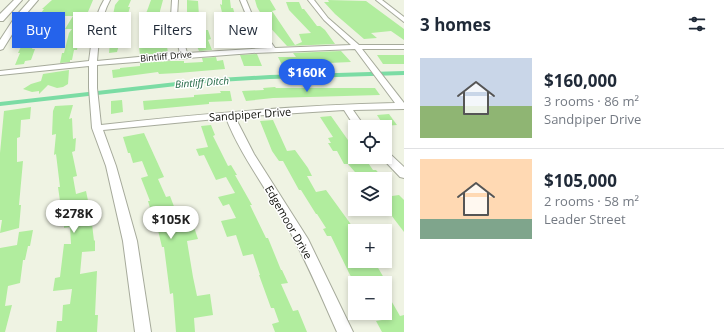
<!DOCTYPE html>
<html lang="en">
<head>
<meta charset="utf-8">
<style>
  :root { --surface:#fff; --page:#f2f2f3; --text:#1f2937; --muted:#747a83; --line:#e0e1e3; --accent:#2563eb }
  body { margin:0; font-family:"Open Sans",sans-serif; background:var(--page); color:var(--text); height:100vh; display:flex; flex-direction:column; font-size:15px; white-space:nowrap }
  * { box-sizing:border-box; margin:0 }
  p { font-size:13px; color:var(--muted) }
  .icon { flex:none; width:22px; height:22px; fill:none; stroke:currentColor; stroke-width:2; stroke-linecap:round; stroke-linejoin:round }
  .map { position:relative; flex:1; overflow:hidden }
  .side { display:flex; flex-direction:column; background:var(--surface); width:320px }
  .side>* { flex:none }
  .top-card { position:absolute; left:12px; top:12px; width:332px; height:36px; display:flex; gap:8px }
  .controls { position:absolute; left:348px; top:120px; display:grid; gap:8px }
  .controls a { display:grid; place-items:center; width:44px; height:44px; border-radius:0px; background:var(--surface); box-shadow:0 2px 6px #0003; font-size:20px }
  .price { position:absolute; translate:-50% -34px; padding:0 9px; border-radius:14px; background:#fff; color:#222; font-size:13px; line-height:26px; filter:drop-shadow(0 1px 2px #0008) }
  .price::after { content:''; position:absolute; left:50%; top:24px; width:12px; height:9px; margin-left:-6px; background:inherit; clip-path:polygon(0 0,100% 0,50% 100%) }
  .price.current { background:var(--accent); color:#fff }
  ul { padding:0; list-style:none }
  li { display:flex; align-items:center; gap:12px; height:100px; padding:0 16px }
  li+li { border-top:1px solid var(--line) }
  li span { display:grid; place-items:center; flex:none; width:112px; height:80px; border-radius:0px; color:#555 }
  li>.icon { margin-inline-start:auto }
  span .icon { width:48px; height:48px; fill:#fffc; stroke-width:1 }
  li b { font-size:17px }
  h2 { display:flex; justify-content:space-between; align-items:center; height:48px; padding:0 16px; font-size:17px }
  .pill { padding:0 14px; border-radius:0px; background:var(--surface); box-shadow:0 2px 6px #0003; font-size:14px; line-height:36px }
  .pill.current { background:var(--accent); color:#fff }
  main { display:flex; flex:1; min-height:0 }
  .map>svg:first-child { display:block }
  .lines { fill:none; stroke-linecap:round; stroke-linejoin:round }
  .canal { fill:#7bdca4; fill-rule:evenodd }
  .building { fill:#b1ed9e }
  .minor-casing { stroke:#a6aa9b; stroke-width:2 }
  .major-casing { stroke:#a6aa9b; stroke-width:2 }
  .minor { fill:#fff; fill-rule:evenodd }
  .major { fill:#fff; fill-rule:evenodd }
  .labels { text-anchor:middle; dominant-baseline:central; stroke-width:3; stroke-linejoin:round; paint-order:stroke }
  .far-street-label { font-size:9px; fill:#0e0f0a; stroke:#fff }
  .far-water-label { font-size:10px; font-style:italic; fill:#1d6440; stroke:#fff }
  .street-label { font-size:11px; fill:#0e0f0a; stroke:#fff }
</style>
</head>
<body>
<main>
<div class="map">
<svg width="404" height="332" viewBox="0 0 404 332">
  <rect width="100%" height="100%" fill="#eff3e3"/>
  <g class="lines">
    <!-- canal -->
    <path class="canal" d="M404,71V75L270,79L203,83L0,106V102L203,79L270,75Z"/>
  </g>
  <!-- building -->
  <g class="building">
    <path d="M52,0H93L80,31L77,50H74L72,60H70V62L60,63L62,53H64L69,33L72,29H65L73,16H51L43,31H40L32,49H35L31,60L25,61L24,64L15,65L20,53H18L31,26L44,9H42Z"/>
    <path d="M119,0H131L128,7H130L117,52L109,53L112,20L115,5Z"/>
    <path d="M151,0H163L160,11V30L162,37L166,40L168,53L140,55L139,47L149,46L148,23L141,22L147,11Z"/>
    <path d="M187,0L198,1L199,16H203L206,30H208L211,39L208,40L212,50L199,51L191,33L188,15H187Z"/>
    <path d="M222,0H230L231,8H233L237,22L253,47L237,48L235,43H237L228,25H225L220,4L222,5Z"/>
    <path d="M255,0H270L276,10L272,11L295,45L302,42L299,34L311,33L289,10L286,2H299L302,9H304L317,26H320L325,30L335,44L287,46L266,23L257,7Z"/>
    <path d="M328,0L366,1L404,29V40L391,31L371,33L377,38L364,39L335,14L324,2H329Z"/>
    <path d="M341,51L351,62L282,65L278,57H296L293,53Z"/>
    <path d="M257,54L262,66H244L240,55Z"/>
    <path d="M377,55H404V64H383Z"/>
    <path d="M216,57L217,61L223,60L225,69L178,73L159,74L158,72L113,78L112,70L120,69V68L140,66V63L170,61H184V63L203,62L202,58Z"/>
    <path d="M69,70L68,84L63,87L57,88L48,85L39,94V91L32,92L23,89L31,84L41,81L43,74Z"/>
    <path d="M275,87L276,88H375L380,95L273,98L246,101L242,91L264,90L263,88Z"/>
    <path d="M220,91H230L232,101L209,102V104L144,110L143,101L194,97V95L221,93Z"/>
    <path d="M122,100L123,112L111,114V101Z"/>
    <path d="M73,105L69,119L72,118L73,139L76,138L75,151L72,152L77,176L73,177L76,194L86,191L91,215L94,241L95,240V251L82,252L80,274L97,271L95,315H98L97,332H56L57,321H62L63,305L70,304L72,289L53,291L55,278L60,277L64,244H71L70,227L64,228V207L61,208L58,187H60L56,154L54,155L56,134L52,135L53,111L55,106Z"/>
    <path d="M31,107L30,119L21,120L20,137L17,138V162L23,161L19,205H21L19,228L0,233L2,220H0V153L4,111Z"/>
    <path d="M389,114L397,125L384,126L377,115Z"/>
    <path d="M331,116L355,150V157H364L373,170H376L384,179H361L348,164H344L337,151H333L328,143H331L328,138L333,137L320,117Z"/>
    <path d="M273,120L287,151L295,150L308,168L312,176H307L316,192L326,190L355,230V261H374L387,283H356L350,275L331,236H327L323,229L326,228L317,214H316L301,190H299L283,161H279L272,151L260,121Z"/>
    <path d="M211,125L215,135L213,136L228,166L231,165L237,175H235L252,205H250L266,238H268L281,270H282L288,283L281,284L293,311L298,310L307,332H275L272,324L279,322L274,308H271L259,275H260L253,254L243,256L236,235L227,237L221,221L236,218L229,204L223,206L218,197L235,193L226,177L216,180L204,155L199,156L196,149L208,147L201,126Z"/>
    <path d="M144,133L164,177L158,179L166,197L170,196L178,217L169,220L172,232L194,227L198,239L187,241L193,277L197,296L210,294L213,315L194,318L195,332H176L173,293L170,294L164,247H162L156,222H154L148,201H150L141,178L148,176L142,161L133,163L130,153H128L123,137Z"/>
    <path d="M399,195L404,200V232L385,207V197Z"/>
    <path d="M33,230L30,246H28L25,260H23L20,283L8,286L5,306L12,305L5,332H0V306H3H0V248L17,245L19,232Z"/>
    <path d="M385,290L400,316L404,315V332H382L376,321L382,320L378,313H385Z"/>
  </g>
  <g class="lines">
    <!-- minor casing -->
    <g class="minor-casing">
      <g id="minor">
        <path d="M104,0H110C100,18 99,40 97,61L180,53L171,17L172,0H178L177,17L187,53L268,48L247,17L240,0H246L253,17L275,48L351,45L324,20L308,0H314L328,18L359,45H404V49H362L404,103V109L353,110L365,127H355L344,110L235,117L254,154L308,239L353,332H337C320,294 304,255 283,219C264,185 240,154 226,118L103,130L116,166L137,241L151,332H135L123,241L106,166L92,128L89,88V66L0,75V71L89,61C92,41 93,18 104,0ZM355,49L395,103C297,105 199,114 101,125L97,88V65L252,53Z"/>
        <path d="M376,0H382L404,17V22Z"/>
        <path d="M385,151L389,153L404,167V178L400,177L381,157H385Z"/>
      </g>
    </g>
    <!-- major casing -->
    <g class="major-casing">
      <g id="major">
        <path d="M14,0H22L3,21H0V14Z"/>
        <path d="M30,0H38L21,20L3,49L0,50V40L15,17Z"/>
      </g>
    </g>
    <!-- minor -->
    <use href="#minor" class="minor"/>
    <!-- major -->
    <use href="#major" class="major"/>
  </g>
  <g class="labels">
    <!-- far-street labels -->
    <g class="far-street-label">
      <text transform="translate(166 56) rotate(-5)">Bintliff Drive</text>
    </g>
    <!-- far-water labels -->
    <g class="far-water-label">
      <text transform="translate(202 82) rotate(-4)">Bintliff Ditch</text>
    </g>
    <!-- street labels -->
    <g class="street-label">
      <text transform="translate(250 114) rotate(-4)">Sandpiper Drive</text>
      <text transform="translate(289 222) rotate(60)">Edgemoor Drive</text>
    </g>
  </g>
</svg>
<div class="controls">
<a><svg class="icon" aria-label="locate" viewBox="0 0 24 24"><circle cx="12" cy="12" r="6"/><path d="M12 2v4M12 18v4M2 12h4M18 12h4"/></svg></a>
<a><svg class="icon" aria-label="layers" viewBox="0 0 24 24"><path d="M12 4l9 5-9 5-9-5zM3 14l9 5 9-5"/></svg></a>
<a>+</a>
<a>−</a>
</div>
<b class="price current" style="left:307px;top:93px">$160K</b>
<b class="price" style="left:74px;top:234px">$278K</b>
<b class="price" style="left:171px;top:240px">$105K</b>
<div class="top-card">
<a class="pill current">Buy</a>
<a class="pill">Rent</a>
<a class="pill">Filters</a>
<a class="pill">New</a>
</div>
</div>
<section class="side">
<h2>3 homes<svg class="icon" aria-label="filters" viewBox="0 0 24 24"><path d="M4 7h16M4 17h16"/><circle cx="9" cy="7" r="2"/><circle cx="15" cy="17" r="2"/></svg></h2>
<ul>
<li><span style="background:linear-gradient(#c9d6e8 60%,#8fb573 0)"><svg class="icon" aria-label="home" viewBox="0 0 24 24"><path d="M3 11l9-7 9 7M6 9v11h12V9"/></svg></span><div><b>$160,000</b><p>3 rooms · 86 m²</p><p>Sandpiper Drive</p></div></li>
<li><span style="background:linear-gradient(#ffd9b3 75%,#7fa58c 0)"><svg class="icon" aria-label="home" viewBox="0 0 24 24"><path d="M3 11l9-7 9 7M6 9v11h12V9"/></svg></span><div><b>$105,000</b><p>2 rooms · 58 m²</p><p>Leader Street</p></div></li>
</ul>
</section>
</main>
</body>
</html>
